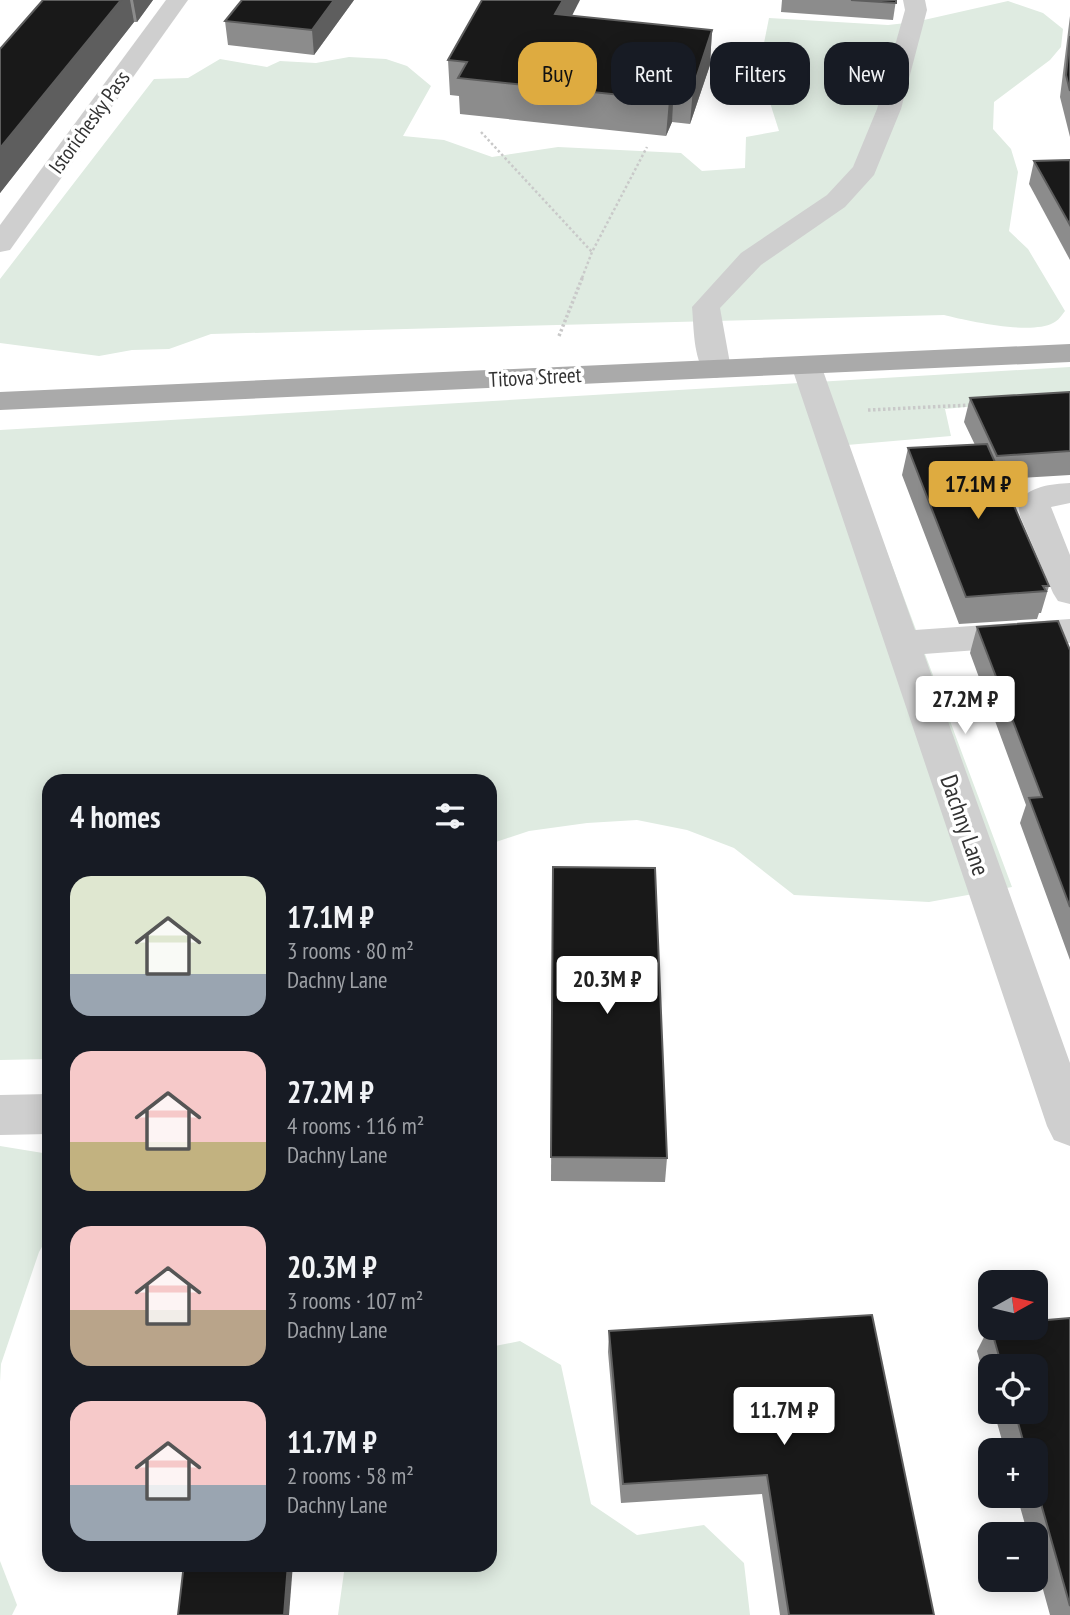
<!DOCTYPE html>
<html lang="en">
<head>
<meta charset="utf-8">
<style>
  :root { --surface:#171b24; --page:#20242c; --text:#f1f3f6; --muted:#9ea1a6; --accent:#deab40 }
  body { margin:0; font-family:"PT Sans Narrow",sans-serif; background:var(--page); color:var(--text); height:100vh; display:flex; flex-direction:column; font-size:26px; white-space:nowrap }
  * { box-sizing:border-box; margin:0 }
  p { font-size:23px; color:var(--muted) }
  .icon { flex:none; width:38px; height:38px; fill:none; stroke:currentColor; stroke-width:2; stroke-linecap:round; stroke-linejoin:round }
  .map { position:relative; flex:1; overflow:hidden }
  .side { position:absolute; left:42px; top:774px; width:455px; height:798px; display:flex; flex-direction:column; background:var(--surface); border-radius:21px; box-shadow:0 4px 18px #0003 }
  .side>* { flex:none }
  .guide { position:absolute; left:518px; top:42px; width:446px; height:63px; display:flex; gap:14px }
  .needle { width:46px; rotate:82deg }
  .tools { position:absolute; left:978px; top:1270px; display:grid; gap:14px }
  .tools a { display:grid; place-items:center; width:70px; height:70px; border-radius:14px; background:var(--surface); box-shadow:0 4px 18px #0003; font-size:35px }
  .price { position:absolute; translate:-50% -60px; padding:0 16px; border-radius:7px; background:#fff; color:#222; font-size:23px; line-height:46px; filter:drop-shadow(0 2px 4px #0008) }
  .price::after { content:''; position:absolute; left:50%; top:42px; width:21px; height:16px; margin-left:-10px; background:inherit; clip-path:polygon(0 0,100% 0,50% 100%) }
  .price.selected { background:var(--accent); color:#111 }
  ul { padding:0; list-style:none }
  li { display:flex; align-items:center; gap:21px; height:175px; padding:0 28px }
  li span { display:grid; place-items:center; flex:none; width:196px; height:140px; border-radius:21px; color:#555 }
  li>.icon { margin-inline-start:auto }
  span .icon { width:84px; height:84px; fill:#fffc; stroke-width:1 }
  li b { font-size:30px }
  h2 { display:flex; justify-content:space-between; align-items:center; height:84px; padding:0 28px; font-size:30px }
  .pill { padding:0 24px; border-radius:21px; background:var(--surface); box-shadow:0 4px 18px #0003; font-size:24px; line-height:63px }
  .pill.selected { background:var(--accent); color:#111 }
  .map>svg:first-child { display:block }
  .green { fill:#dfebe1 }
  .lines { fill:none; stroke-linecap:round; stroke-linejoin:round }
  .path-far1 { stroke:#c9c9c9; stroke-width:2.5; stroke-dasharray:2.5 2.5; stroke-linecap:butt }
  .path { stroke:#c9c9c9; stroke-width:3.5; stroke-dasharray:2.5 2.5; stroke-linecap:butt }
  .minor { fill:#cfcfcf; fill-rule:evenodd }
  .major { fill:#aaa; fill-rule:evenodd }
  .wall { fill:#8c8c8c }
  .shaded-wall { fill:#5e5e5e }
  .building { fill:#191919; stroke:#5e5e5e; stroke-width:2 }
  .labels { text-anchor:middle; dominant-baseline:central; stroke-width:7; stroke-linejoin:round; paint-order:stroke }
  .far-street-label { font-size:21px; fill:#323232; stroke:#fff }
  .street-label { font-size:24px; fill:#323232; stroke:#fff }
</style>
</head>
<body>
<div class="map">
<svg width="1070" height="1615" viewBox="0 0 1070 1615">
  <rect width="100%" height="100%" fill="#fff"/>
  <!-- green -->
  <g class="green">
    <path d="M1008,1L1043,13L1063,29L1061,47L1050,60L994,102L993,129L1011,149L1018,172L1009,231L1028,249L1065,311C1062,315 1058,321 1053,323C1031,335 968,321 944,315L211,334L169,349L132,350L99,356L0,343V279L154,79L188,78L220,59L267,67L280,61L316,63L349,57L386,59L407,66L431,86L403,136L444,140L492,157L558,147L681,153L702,171L745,168L746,137L779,131L759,68L769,18L888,25L915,22Z"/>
    <path d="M1070,367V397L945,409L951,436L847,445L1012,887L929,902L794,895L734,848L687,830L637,820L587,823L529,831L490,844V780H49V1059L0,1060V430Z"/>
    <path d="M0,1146L49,1154V1235L39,1252L1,1364L0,1382Z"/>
    <path d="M520,1341L561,1365L591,1504L637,1535L704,1525L744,1563L750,1615H338L345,1565L490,1564V1347Z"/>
    <path d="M0,1561L17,1605L12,1615H0Z"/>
  </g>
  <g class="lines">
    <!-- path-far1 -->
    <g class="path-far1">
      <path d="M481,132L592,252"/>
      <path d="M582,278L592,252L647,147"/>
    </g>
    <!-- path -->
    <g class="path">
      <path d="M559,336L583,276"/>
      <path d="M868,410L971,405"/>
    </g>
    <!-- minor -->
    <g class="minor">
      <path d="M166,0H188L10,250L0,252V225Z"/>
      <path d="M903,0H925L927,10L901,109L874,175L845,207L761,265L720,308L731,369L726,375L716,378L706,375C693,357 694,328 692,307L741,253L827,195L853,167L877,109L905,10Z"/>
      <path d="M806,356L816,359L821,365L915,630L1070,619V643L924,654L1070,1063V1146L1054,1140L1047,1126L791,365L796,359Z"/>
      <path d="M1070,483V503L1051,507L1070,555V604L1058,601L1053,593L1020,516L1018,503C1029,486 1051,484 1070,483Z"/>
      <path d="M49,1094V1134L0,1135V1095Z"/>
    </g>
    <!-- major -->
    <path class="major" d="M1070,344V362L0,410V392Z"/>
  </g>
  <!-- wall -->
  <g class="wall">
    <path d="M43,0H153L137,22H134L0,193V49Z"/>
    <path d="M354,0L314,55L228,45L225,21Z"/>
    <path d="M782,0H896L893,20L781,12Z"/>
    <path d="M572,16L712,30L710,65L690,124L672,122L666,136L460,114L459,96L450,95L448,60Z"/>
    <path d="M1070,16V137L1060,97Z"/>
    <path d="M1070,160V260L1029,184L1034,161Z"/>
    <path d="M1070,392V475L1002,479L1049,586L1041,613H1039L1037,619L959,624L902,475L908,448L975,445L964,422L970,398Z"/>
    <path d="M977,627L1070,650V960L1020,823L1026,805L970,653Z"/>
    <path d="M553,867L667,1158L665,1182L551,1181Z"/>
    <path d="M1070,1318V1615H1050L1036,1564V1535H1028L1017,1496H1036V1451H1005L994,1412H1036V1367H990V1399L977,1351L990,1325V1328H1036Z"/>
    <path d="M609,1331L934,1615H780L762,1494L621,1503L608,1352Z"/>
  </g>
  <!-- shaded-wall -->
  <g class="shaded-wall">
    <path d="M121,0H130L134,22L0,193V148Z"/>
    <path d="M133,0H153L137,22Z"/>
    <path d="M334,0H354L314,55L312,30Z"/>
    <path d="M563,0H580L555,49V14Z"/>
    <path d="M712,30L710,65L690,124L693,88Z"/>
    <path d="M674,86L672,122L666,136L669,100Z"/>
    <path d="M288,1564H293L289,1615H284Z"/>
  </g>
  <!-- building -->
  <g class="building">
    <path d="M43,0H121L0,148V49Z"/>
    <path d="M242,0H334L312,30L225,21Z"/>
    <path d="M482,0H563L555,14L712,30L693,88L674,86L669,100L458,78L467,62L448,60Z"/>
    <path d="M851,0H896V3Z"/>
    <path d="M1070,36V91L1066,75Z"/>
    <path d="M1070,160V225L1034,161Z"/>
    <path d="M1070,392V451L997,456L970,398Z"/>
    <path d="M987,444L1049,586H1043L1046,591L966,597L908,448Z"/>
    <path d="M1058,621L1070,650V907L1029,798L1042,797L977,627Z"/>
    <path d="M553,867L655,868L667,1158L551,1157Z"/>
    <path d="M872,1315L934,1615H789L767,1475L623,1484L609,1331Z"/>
    <path d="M1070,1318V1606L1036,1486V1451H1026L1015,1412H1036V1367H1002L991,1328H1036V1321Z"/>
    <path d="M184,1564H288L284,1615H178Z"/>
  </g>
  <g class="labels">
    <!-- far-street labels -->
    <g class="far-street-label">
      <text transform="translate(89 122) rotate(-54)">Istorichesky Pass</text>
      <text transform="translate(535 377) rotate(-3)">Titova Street</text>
    </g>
    <!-- street labels -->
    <g class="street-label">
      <text transform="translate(965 825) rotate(71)">Dachny Lane</text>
    </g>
  </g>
</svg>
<div class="tools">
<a><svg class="needle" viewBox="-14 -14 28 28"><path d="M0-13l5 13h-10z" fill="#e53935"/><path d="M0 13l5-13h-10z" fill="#9ea1a6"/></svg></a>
<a><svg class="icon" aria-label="locate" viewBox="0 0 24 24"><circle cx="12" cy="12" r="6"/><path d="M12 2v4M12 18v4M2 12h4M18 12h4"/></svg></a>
<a>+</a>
<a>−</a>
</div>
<b class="price selected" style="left:978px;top:521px">17.1M ₽</b>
<b class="price" style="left:965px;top:736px">27.2M ₽</b>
<b class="price" style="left:607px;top:1016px">20.3M ₽</b>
<b class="price" style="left:784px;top:1447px">11.7M ₽</b>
<div class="guide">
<a class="pill selected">Buy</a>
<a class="pill">Rent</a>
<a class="pill">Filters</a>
<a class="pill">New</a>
</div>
<section class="side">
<h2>4 homes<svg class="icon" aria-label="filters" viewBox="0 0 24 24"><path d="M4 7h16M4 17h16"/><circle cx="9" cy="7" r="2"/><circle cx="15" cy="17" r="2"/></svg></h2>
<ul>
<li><span style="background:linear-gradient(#dfe7d0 70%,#9aa5b1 0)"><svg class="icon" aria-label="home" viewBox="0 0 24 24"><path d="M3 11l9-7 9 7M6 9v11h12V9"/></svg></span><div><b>17.1M ₽</b><p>3 rooms · 80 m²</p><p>Dachny Lane</p></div></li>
<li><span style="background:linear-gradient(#f6c9c9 65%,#c2b280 0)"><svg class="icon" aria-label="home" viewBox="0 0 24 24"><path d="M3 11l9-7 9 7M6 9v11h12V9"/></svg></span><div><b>27.2M ₽</b><p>4 rooms · 116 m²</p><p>Dachny Lane</p></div></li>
<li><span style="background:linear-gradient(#f6c9c9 60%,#b9a48a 0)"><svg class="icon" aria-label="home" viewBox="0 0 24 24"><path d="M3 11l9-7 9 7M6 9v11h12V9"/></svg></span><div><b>20.3M ₽</b><p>3 rooms · 107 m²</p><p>Dachny Lane</p></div></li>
<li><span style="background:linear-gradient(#f6c9c9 60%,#9aa5b1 0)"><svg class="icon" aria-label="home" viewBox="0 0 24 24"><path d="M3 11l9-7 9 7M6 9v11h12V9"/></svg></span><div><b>11.7M ₽</b><p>2 rooms · 58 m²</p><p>Dachny Lane</p></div></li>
</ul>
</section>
</div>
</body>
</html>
